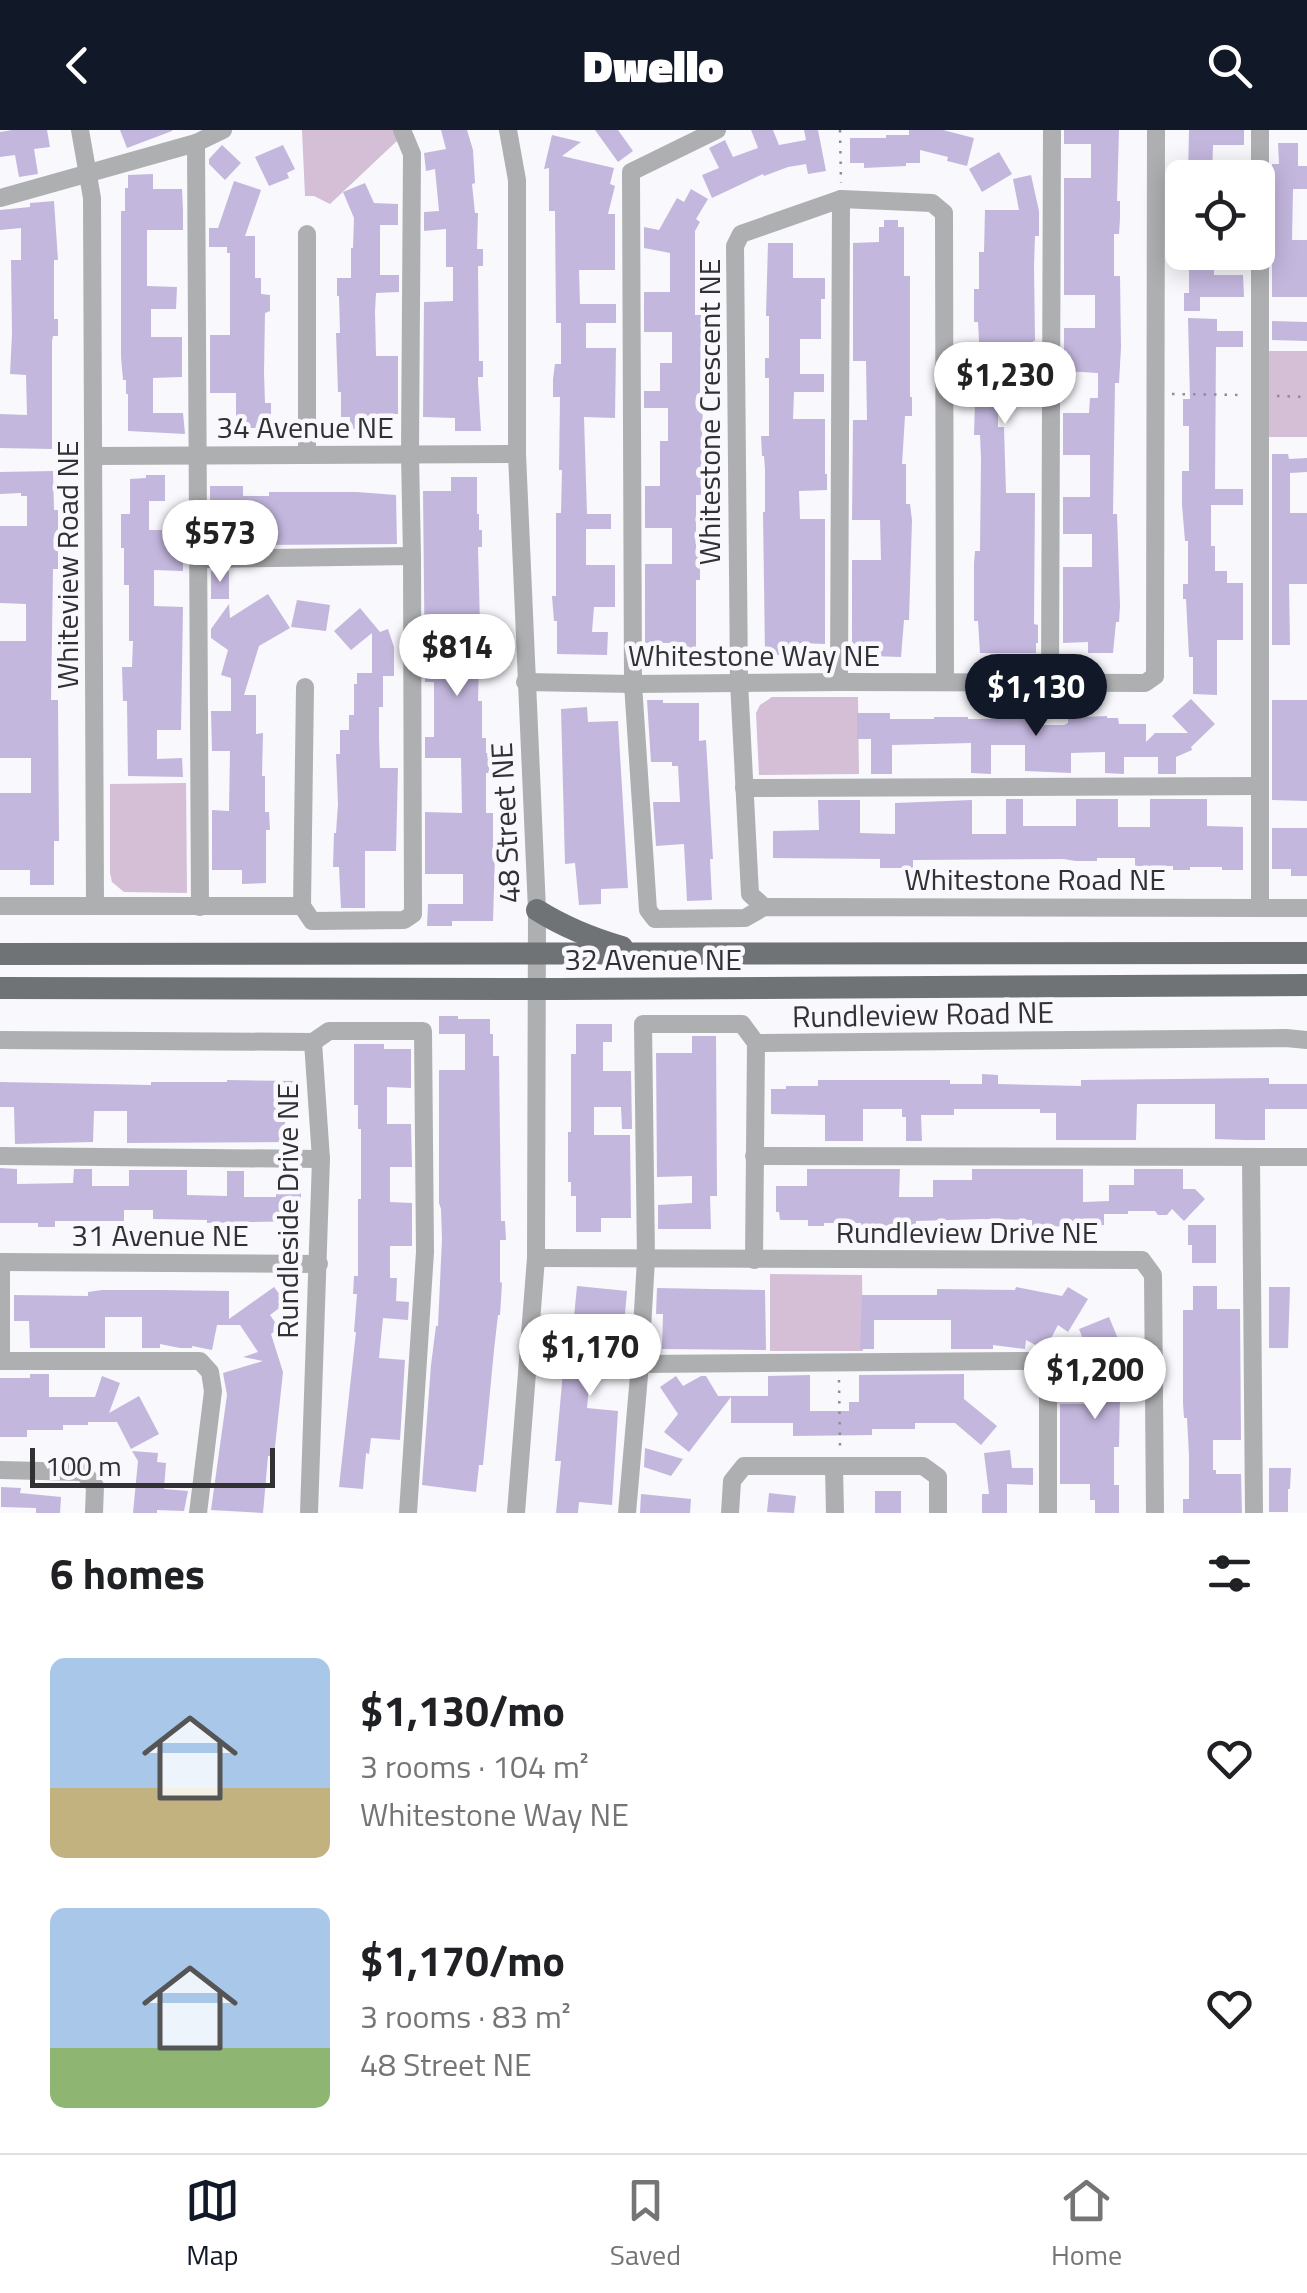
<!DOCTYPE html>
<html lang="en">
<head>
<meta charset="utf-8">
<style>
  :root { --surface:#fff; --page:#f2f2f2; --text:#202124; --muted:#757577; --line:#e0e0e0; --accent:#111827 }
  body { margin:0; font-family:"Titillium Web",sans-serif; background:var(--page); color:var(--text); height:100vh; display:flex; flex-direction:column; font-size:38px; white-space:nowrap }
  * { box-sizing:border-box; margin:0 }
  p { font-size:32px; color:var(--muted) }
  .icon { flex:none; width:55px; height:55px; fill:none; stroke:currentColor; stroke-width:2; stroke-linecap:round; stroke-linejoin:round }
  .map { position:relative; height:1383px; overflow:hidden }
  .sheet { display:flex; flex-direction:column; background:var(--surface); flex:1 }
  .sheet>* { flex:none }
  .controls { position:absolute; left:1165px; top:30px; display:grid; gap:20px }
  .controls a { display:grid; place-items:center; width:110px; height:110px; border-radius:15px; background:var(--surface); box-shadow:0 5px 25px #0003; font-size:50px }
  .scale { position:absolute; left:30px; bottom:25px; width:245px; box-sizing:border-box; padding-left:10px; border:5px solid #323234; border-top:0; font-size:28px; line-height:35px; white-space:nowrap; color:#323234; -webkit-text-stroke:8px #f8f8fd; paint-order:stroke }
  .price { position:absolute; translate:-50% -85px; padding:0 22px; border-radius:35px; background:#fff; color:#222; font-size:32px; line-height:65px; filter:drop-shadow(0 2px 5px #0008) }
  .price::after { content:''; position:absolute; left:50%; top:60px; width:30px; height:22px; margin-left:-15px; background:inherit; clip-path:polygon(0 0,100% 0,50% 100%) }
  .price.selected { background:var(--accent); color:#fff }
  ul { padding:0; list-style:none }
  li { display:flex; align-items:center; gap:30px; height:250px; padding:0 50px }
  li span { display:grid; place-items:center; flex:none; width:280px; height:200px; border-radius:15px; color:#555 }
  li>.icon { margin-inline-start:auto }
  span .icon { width:120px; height:120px; fill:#fffc; stroke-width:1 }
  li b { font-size:42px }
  h2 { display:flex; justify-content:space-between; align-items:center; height:120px; padding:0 50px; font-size:42px }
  header { display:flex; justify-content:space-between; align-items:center; height:130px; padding:0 50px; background:var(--accent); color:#fff; font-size:45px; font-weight:800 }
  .tabs { display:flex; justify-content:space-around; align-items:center; height:140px; border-top:2px solid var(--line); background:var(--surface); font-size:28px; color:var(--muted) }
  .tabs a { display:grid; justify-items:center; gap:5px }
  .tabs .selected { color:var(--accent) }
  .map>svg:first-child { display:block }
  .green { fill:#d4bfd6 }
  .building { fill:#c4b7de }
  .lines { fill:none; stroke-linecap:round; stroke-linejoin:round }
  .path { stroke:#8e8e92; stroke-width:2.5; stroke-dasharray:2.5 8; stroke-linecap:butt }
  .minor { stroke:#aeafb1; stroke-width:18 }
  .major { stroke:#707376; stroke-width:22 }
  .labels { text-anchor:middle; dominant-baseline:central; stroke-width:9; stroke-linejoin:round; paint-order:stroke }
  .street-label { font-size:30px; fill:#323234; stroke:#f8f8fd }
</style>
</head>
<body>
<header><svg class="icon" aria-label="back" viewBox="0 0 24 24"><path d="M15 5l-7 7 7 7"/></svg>Dwello<svg class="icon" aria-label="search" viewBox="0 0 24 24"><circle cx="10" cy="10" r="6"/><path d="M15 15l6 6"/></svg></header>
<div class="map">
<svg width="1307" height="1383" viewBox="0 0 1307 1383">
  <rect width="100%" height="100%" fill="#f8f8fd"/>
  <!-- green -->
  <g class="green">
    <path d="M302,0H394L399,9L330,74L314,66H305Z"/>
    <path d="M1268,221H1307V307H1269Z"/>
    <path d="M772,567H858L859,644L759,645L756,583L760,575Z"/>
    <path d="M186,653L187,763L124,762L112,752L110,743V654Z"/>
    <path d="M770,1144L862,1145L863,1221H770Z"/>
  </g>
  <!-- building -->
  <g class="building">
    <path d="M12,0H47L50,17L34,19L38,44L19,47L15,25L0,27V2Z"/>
    <path d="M120,0H172V1L127,18Z"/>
    <path d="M441,0H467L473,20L475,53L472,54L475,83H478L477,119H483V136H478V139L479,231H483V247H478V252L481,301H455V288L423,287L424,172L453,171V137H446V99L424,101V82L439,81L435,39L426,41L424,23L446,19Z"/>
    <path d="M595,0H618L633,21L618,32Z"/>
    <path d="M751,0H773L779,15L806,10L804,0H818L826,41L808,44L806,34L788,37L764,46L763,44L712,68L702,45L719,38L709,18L725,10L733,27L758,18Z"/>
    <path d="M909,0H943L974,8L967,36L947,31L948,27L920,20V33H906V36L864,38V33H850V8H886V5H909Z"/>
    <path d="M1064,0H1119L1117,71H1120V89L1119,104H1114V146H1120L1121,217L1119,253H1115L1113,384H1117L1120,476L1119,492H1116L1113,523H1088V512L1063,513V437H1092V404H1063V367H1090V325H1063V283H1089L1090,268H1098V243L1064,241V198H1095V165H1064V48H1091V14H1064Z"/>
    <path d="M1189,0H1244V15H1213L1212,48H1188Z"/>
    <path d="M552,5L581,12L562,26L614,38L610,54L615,56L608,84H615V140H579L580,174H616V193H586V218H616L615,288L584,287L587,384H611V399H586V435H615V477H594L592,502H608L607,525L557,524V491H554L552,466H556V383H561L562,340H559L560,267H553V249L555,234H561V193H556L555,81H549V38L544,39Z"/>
    <path d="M1278,13H1298V36H1307V59H1293L1292,110H1307V167H1272V34H1279Z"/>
    <path d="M222,15L241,33L225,50L209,34V29Z"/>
    <path d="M283,15L295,39L287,43L289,48L269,56L255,27Z"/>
    <path d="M999,22L1012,44L982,62L969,39Z"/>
    <path d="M153,44V59H182L183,80V100H147V156L177,157L176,179H151V207H182V247L153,248V283H183L185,304L128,301V264H126V250H123L121,227V81H125V58H128V45Z"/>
    <path d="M1031,45L1039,81V106H1035L1034,136L1035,211H1033V249H1007V267H998V297H1004L1006,363H1035L1034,494L1038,495V513H1036V523H980L978,491H974V434L975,421H980L981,329L980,305H974L975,272H980V230L978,192H974V159H979V122H984L985,80H1019L1013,49Z"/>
    <path d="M234,51L261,60L245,106H255V148H261V164L270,165V181L265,183L264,243L265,273H271V298H236V263H210V205H230V123H227V117H209V98H218Z"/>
    <path d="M365,53L374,73L398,74V95H380V145H399V162L376,163L375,182L376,226H398V284H374V299H350V287H341V262H338L336,203H340L339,166H337V148H351V118H353L354,88L343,62Z"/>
    <path d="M691,59L708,69L696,89L700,92L695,101V185H701L700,263H703L701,365H696V418L700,417V450H696V528H671V513H645V434H672V398H645V356H660V311H668V278H644V261H660V233H672V202H644V162H670V123L644,118V97L659,100L677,68L684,72Z"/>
    <path d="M54,71L58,130H54V189H58V206H53L52,211V319L0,318V284L27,285L26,245L10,244L12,204L11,130H21V98L0,100V80L30,77V73Z"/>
    <path d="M884,90H898V97H904V146H910V267H912V286H905L902,334H906V374H910L912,390L909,490H904L901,527L870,526V529H852V430H881L880,390H852L853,290H867L866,231H853V113L879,112V97H884Z"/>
    <path d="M768,113H793V148H825V169H821V209H800V244H824V262H794L793,289H825V344H827V360L799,361L800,389H825V514L800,513V525H765L763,382H765V339L764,326H762L761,306H769V248H765V228H769V186H766Z"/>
    <path d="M1189,122H1214V145H1243L1244,167H1200V181H1184V163H1189Z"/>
    <path d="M1188,188L1217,189V201H1243V217H1216L1215,359H1243V375H1211V416H1215V441H1227V453H1243V510H1217V565L1193,564V527H1189L1186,469H1183V454H1188V411H1185L1182,375V341H1189V296H1183V269H1190Z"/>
    <path d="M1272,191L1307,192V211L1272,210Z"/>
    <path d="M1272,324H1288L1289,329L1307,328V342L1290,343V383H1307V454H1289L1290,515H1272Z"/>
    <path d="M53,341L54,380H58V439H53L51,570H58L59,711H54V755H30V740H0V663H31V628H0V511H26V474L0,473V396H27V366H21V363L0,364V342Z"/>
    <path d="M146,345H165V371H149V400H183V441L154,440V476L183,477L181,600H157V629L182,628L183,647L128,646L127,571H123L122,537H132L133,511H129V455H124V418H121V384H130V349L146,348Z"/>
    <path d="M451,347H477V384H479V400H482V417H478L480,496L478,571H482V608H486V623H489V643H486V683H493V725H495L493,791H452V796H427L428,774H463V744H425V682L462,683L461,628H425V607H434V552H425L423,361H451Z"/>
    <path d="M210,356H243V366H269V362H357L396,365L397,414L263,415L262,387H250V382H210Z"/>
    <rect x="211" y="441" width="18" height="28"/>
    <path d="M268,464L290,498L259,516L244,565H256V604L263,603L262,646H265V682H269L270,700H266V753L242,754V740H212V680L229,681L230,621H212L211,581H231V548L221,545L228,520L211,508V499L229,474L230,488Z"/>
    <path d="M297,470L330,475L326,501L291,497Z"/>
    <path d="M360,478L380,502L388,499L394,517V546H383V577H379V609L380,638H398L396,721H365V778H341L339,737H333L334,703H336L338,674L336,624H340V600H349V585H354V554H357V543H372V503L351,520L334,501Z"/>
    <path d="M1191,569L1215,594L1191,617L1192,620L1176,627V644H1158V627H1124V644L1105,643V622L1071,623V643L1025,641V615H991V644L971,643V613L892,615V644H871V609H857V583H890V589H934V587H968V589H1012V583H1028V585H1039V595H1064L1068,593V584H1083V587L1107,586V588H1118L1119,594H1146V612L1155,603H1188L1172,586Z"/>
    <path d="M647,570H663V573H699V611L706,610L713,729H710L712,770L687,771L684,714L656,716L653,672H680L678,636H672V632H651Z"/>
    <path d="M1272,570H1307V671L1272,670Z"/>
    <path d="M587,577L588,592L618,591L628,758L601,759V774L579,775L575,733L565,734L561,579Z"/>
    <path d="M1006,669H1023V696H1076V669H1118V697H1150V669H1207V696L1243,697V740H1222V737H1190V740H1173V736H1135V728H1097V731H1075L1064,729L913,730V738H880V729L773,728V701L819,700L818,670H860V703L895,704V673L972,670V704H1006Z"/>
    <path d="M1272,698H1307V746H1291V739H1272Z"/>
    <path d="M439,886H458V889H490V904H493V926H499L501,1091H505L506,1110H500V1152L502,1153L500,1185H498L494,1220L483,1335H479L476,1362L422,1355L431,1235L436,1196H438L442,1109L441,1079L439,1073V940H465V904H439Z"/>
    <path d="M576,894H612V912H603V941H631L632,999H622L621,977H594V1005H630L631,1088H601V1102H576V1066H571V1052H568V1002H571V924H576Z"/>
    <path d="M692,906H716L717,1066H710L711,1099H658V1075L692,1073V1046L657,1047L656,923H692Z"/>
    <path d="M354,914H384V919H411V958L387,957V994H411L412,1037H390V1072L412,1073V1116H390V1148H397L396,1171L409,1172L408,1190L383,1188L379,1228L405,1230L400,1310L371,1308L369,1324L366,1323L363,1359L339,1357L356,1202H354L357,1164H353L354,1146H358V1069H361V999H358V975H354Z"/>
    <path d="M982,944L998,945V954L1081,956V950L1269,948V954H1307V979H1265V1010H1244L1215,1009V974H1137L1136,1010H1056V983H1040V979H954V985H921L922,1011H906V987H902V979H863V1011H825V985L771,984V959H786V956H818V950H950V954H982Z"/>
    <path d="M227,950L297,951V978L285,979V1012L127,1013V981H94L93,1012L15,1014L14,977H0V952L151,955V952H227Z"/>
    <path d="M0,1038L17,1039V1054L73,1053L74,1039H92V1056H129V1040H187V1065L227,1066V1041H244V1067H276V1056H301V1091L207,1093V1090L153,1089V1080H124V1091H55V1097H38V1093H0Z"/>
    <path d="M807,1039H900L899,1067H933V1050H972V1039H1083V1072L1109,1071V1055H1134V1039H1183V1059H1195L1205,1069L1184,1091L1172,1079L1167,1085H1158L1155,1081H1128V1084H1104V1095L1089,1097L1032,1096V1090L983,1089L916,1091V1097L861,1096V1093H824V1096H808V1090H780L779,1082H776V1056H807Z"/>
    <path d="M1188,1095H1216V1133H1192V1115H1188Z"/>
    <path d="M577,1156L627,1161L623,1206L628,1207L623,1248L590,1244L587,1278L618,1281L612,1375L579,1372L578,1383H556L561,1331H555L568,1186L574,1187Z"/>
    <path d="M1193,1156H1217V1179H1240L1241,1310H1213V1340H1216V1344H1241L1242,1383H1183V1369H1189V1326L1187,1288H1184L1183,1273V1180H1193Z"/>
    <path d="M274,1157L286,1173L270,1185L279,1198L271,1204L283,1242L274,1326H268L263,1383L211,1380L227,1265L223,1243L263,1231L243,1227L258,1222L240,1195H217L212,1220L192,1216V1218H180L160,1214V1218H142V1187H105V1218H30L29,1191H14V1165L88,1166V1162L102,1160H163L229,1161V1189Z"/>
    <path d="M1016,1157L1062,1166L1068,1157L1088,1169L1068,1202L1058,1195L1045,1220L1026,1210L1025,1219L993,1215V1219H951V1190H874V1219H860L862,1165H937V1159L1015,1160Z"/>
    <path d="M1269,1157H1290L1288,1218H1269Z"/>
    <path d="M657,1158L765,1160L766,1220L662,1219L663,1184H656Z"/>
    <path d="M1109,1187L1121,1216L1119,1317H1114V1355H1119V1383H1095V1370H1090V1354H1060V1274H1090V1227L1079,1199Z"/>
    <path d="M30,1244H49V1267H95L102,1246L120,1253L109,1283L139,1266L159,1304L131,1319L117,1292H88V1295H63V1300H27V1307H0V1248H30Z"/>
    <path d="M964,1244V1269L997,1296L981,1315L955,1293H915V1299H872V1305L793,1306V1293H731V1267L689,1322L664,1302L678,1284L660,1257L676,1246L683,1256L701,1246H706L718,1266H768V1246L810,1245V1281H849V1272H859V1245Z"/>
    <path d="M645,1318L683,1329L671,1346L644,1337Z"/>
    <path d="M1010,1320L1012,1338H1033V1355L1007,1354V1383H982V1364H989L984,1323Z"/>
    <path d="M132,1321L158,1323L157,1332L166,1333L164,1359L188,1361L184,1381L157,1380V1383H133L138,1331Z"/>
    <path d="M1269,1338H1291L1290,1359H1288V1382H1269Z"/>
    <path d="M1,1357L21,1358L20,1363L61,1367L60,1383H36V1378L1,1377Z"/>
    <rect x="875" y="1361" width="26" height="22"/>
    <path d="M769,1363L796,1366L794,1383L767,1382Z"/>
    <path d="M641,1364L691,1369L690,1383H640Z"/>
  </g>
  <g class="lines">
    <!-- path -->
    <g class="path">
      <path d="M840,0L841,53"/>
      <path d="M1172,264L1244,265"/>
      <path d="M1277,266L1307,267"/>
      <path d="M839,1250L840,1317"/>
    </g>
    <!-- minor -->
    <g class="minor">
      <path d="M508,0L517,50V324L537,780L536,1128L516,1383"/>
      <path d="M717,0L631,42L633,554L648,780L655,789L745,788L764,777L1307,778"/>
      <path d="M196,13L200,777"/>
      <path d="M0,68L196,13L223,0"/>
      <path d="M307,104V325"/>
      <path d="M94,326L517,324"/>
      <path d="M198,429L412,426"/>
      <path d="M525,552L633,554L839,552L1145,553L1155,546L1156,0"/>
      <path d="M839,552L841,69"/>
      <path d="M1050,554L1052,0"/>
      <path d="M744,658L1260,656"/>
      <path d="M0,776H95L92,68L80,0"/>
      <path d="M95,776H302L305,557"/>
      <path d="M302,776L312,791L404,790L413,784L412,426L410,324L412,24L402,0"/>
      <path d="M764,777L750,764L739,552L735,116L741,104L841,69L932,73L944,83L945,552"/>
      <path d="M1260,777V0"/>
      <path d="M0,910L313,912L321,1029L309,1383"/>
      <path d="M313,912L329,901H423L425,1122L408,1383"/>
      <path d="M0,1026L321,1029"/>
      <path d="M754,1026L1307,1027"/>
      <path d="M1251,1028L1254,1383"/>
      <path d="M536,1128L1142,1130L1153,1145L1155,1383"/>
      <path d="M754,1130L756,913L1286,908L1307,910"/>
      <path d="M0,1132L319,1134"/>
      <path d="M1,1132V1231"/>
      <path d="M0,1231H200L210,1242L213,1261L198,1383"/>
      <path d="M640,1234L1028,1231L1048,1243V1383"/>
      <path d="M834,1337L835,1383"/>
      <path d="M0,1340L83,1342L95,1356L94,1383"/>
      <path d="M627,1383L640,1234L646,1129L643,894H742L756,913"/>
      <path d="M730,1383L732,1351L744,1336H923L938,1347V1383"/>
    </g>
    <!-- major -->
    <g class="major">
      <path d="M537,780C564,797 591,808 622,817"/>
      <path d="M0,824L1307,823"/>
      <path d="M0,858L558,859L1307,855"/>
    </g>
  </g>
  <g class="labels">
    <!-- street labels -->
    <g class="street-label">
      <text transform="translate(709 282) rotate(-90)">Whitestone Crescent NE</text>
      <text x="305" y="297">34 Avenue NE</text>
      <text transform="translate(67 435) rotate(-90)">Whiteview Road NE</text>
      <text x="754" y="525">Whitestone Way NE</text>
      <text transform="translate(505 693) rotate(-93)">48 Street NE</text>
      <text x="1035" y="749">Whitestone Road NE</text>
      <text x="653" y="829">32 Avenue NE</text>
      <text transform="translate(923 884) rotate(-1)">Rundleview Road NE</text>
      <text transform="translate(287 1081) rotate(-90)">Rundleside Drive NE</text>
      <text x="967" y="1102">Rundleview Drive NE</text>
      <text x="160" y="1105">31 Avenue NE</text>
    </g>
  </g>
</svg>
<div class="controls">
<a><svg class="icon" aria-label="locate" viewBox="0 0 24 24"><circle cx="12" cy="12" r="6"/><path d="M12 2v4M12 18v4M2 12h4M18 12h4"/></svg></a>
</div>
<div class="scale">100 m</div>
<b class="price" style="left:1005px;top:297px">$1,230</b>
<b class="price" style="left:220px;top:455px">$573</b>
<b class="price" style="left:457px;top:569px">$814</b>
<b class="price selected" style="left:1036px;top:609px">$1,130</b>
<b class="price" style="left:590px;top:1269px">$1,170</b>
<b class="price" style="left:1095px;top:1292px">$1,200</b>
</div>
<section class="sheet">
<h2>6 homes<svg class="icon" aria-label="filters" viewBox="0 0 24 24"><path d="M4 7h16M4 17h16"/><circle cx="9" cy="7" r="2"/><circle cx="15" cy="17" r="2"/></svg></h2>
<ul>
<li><span style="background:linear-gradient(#a9c7e8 65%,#c2b280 0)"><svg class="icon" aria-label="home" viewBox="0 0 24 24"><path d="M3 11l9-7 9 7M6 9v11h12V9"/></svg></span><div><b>$1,130/mo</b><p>3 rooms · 104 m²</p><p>Whitestone Way NE</p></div><svg class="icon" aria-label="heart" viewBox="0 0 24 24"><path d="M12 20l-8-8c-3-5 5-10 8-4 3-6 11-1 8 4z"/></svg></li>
<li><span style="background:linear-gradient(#a9c7e8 70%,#8fb573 0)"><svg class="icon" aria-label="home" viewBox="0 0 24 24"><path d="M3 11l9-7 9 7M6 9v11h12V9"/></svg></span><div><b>$1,170/mo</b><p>3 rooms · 83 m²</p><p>48 Street NE</p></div><svg class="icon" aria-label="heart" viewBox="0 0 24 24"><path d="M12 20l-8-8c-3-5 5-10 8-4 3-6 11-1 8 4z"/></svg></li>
</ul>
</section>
<nav class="tabs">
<a class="selected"><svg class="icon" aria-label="map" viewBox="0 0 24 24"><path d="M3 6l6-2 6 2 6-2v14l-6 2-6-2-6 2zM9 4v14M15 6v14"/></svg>Map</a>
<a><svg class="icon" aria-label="saved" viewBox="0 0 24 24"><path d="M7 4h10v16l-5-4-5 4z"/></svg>Saved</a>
<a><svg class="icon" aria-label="home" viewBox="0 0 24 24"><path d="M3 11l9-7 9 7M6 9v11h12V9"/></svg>Home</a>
</nav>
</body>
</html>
